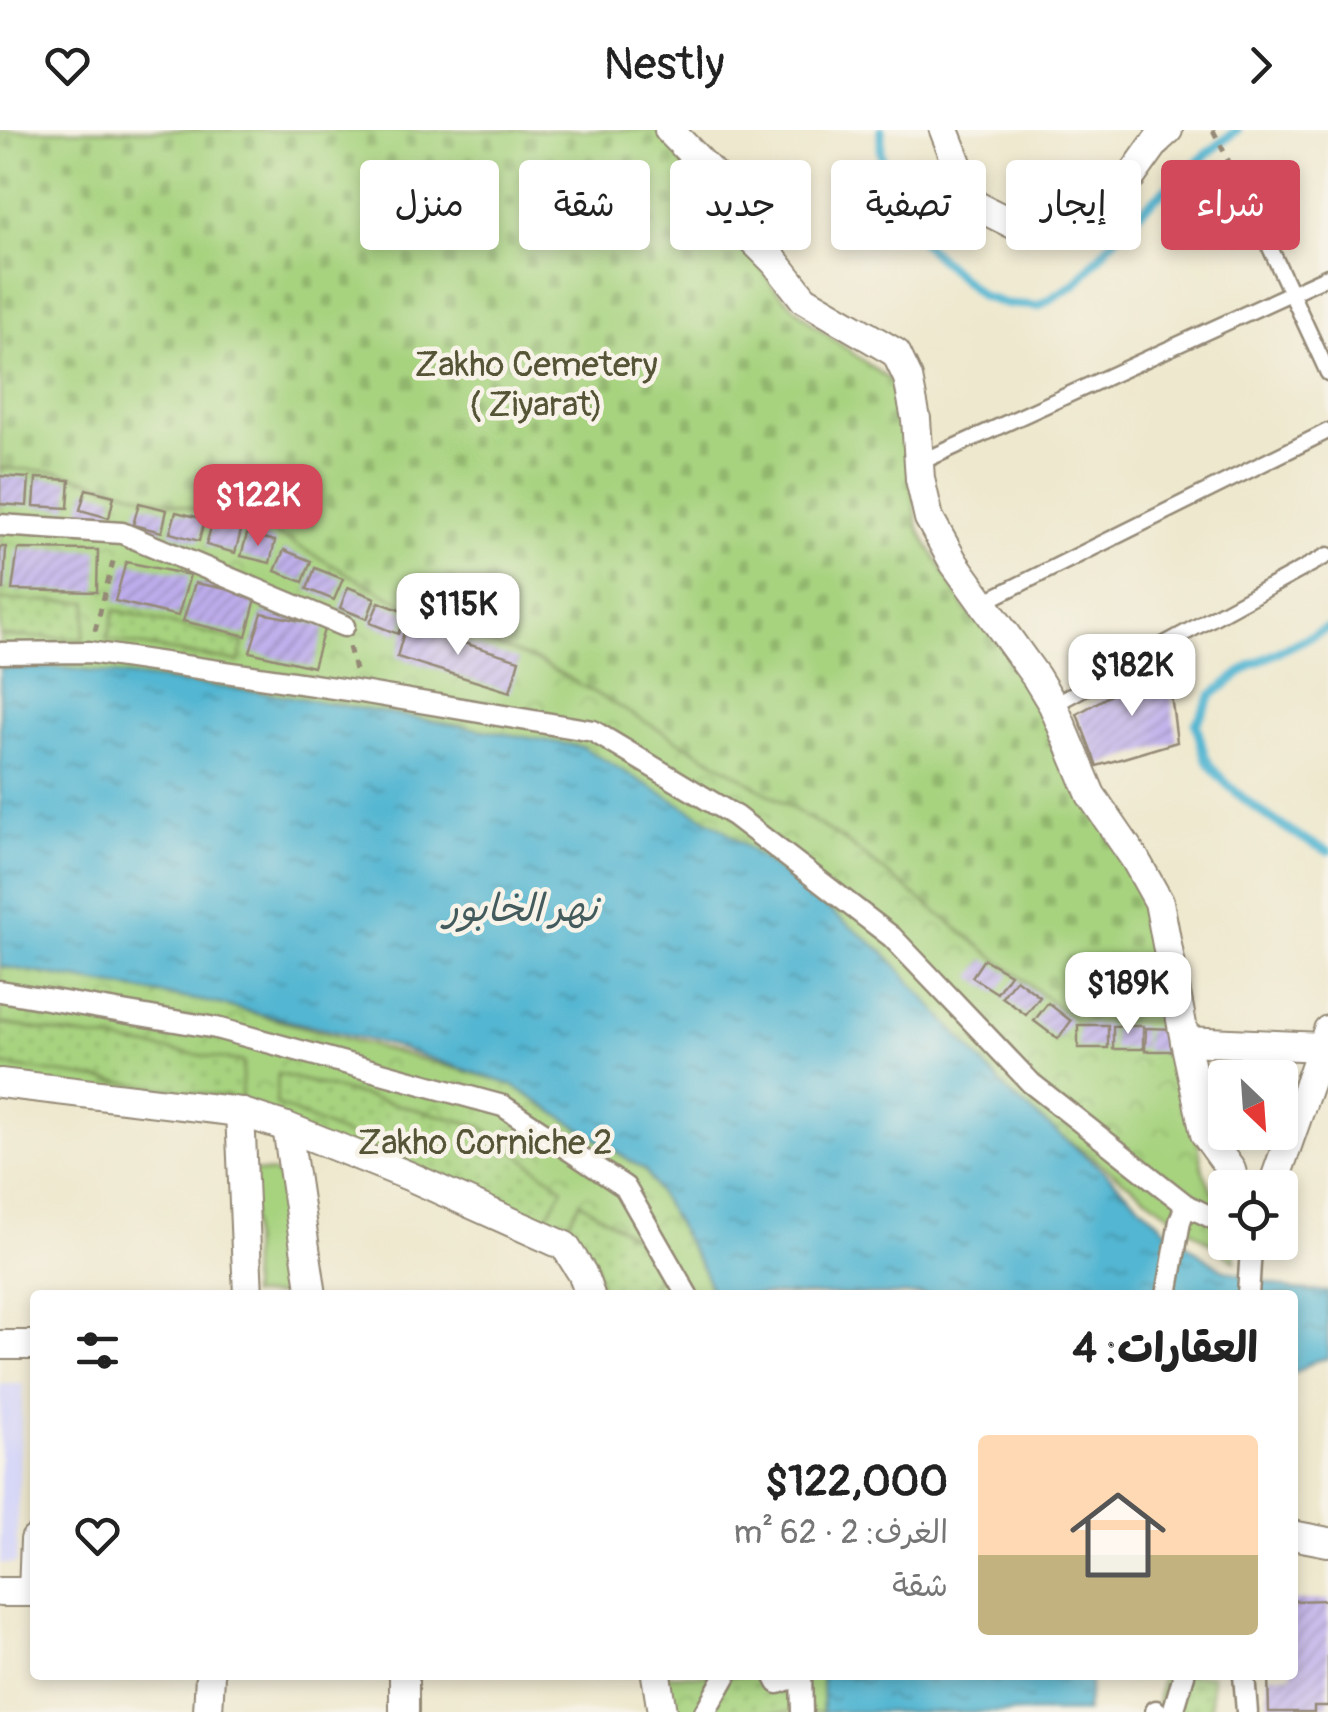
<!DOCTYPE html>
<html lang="ar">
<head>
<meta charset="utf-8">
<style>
  :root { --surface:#fff; --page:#f2f2f2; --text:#222; --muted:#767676; --accent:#d1495b }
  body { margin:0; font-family:Pangolin,"Playpen Sans Arabic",sans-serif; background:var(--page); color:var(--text); direction:rtl; height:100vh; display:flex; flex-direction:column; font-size:38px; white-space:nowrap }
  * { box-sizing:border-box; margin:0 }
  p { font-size:32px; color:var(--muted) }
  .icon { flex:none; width:55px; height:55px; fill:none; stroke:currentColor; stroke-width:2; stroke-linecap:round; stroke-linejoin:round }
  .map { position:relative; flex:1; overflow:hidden; direction:ltr }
  .drawer { position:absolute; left:30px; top:1160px; width:1268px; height:390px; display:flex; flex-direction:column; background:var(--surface); border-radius:10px; box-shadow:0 5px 15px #0003; direction:rtl }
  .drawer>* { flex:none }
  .top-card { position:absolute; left:30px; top:30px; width:1270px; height:90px; direction:rtl; display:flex; gap:20px }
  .needle { width:65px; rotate:155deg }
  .controls { position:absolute; left:1208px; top:930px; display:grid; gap:20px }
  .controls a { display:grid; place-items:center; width:90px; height:90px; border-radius:10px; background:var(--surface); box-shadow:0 5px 15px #0003; font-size:50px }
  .price { position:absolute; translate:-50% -85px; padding:0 22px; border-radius:20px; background:#fff; color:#222; font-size:32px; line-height:65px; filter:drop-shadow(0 2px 5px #0008) }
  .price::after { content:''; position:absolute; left:50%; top:60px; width:30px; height:22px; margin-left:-15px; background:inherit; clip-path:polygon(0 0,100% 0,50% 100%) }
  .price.on { background:var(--accent); color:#fff }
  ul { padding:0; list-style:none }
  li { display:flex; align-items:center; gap:30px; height:250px; padding:0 40px }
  li span { display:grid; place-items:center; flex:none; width:280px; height:200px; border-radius:10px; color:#555 }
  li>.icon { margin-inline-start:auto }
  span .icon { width:120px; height:120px; fill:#fffc; stroke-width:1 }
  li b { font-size:42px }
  h2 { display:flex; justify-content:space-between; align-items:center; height:120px; padding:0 40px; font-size:42px }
  .pill { padding:0 35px; border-radius:10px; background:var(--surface); box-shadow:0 5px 15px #0003; font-size:35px; line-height:90px }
  .pill.on { background:var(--accent); color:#fff }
  header { display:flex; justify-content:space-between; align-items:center; height:130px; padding:0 40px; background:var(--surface); font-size:45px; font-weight:600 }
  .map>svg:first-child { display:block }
  .built { fill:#d7d7f8 }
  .grass { fill:#a7d37f; stroke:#717e4e; stroke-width:2.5 }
  .cemetery { fill:url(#cemetery-stones); stroke:#717e4e; stroke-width:2.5 }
  .park { fill:url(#park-crowns); stroke:#717e4e; stroke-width:2.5 }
  .garden { fill:url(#garden-dots); stroke:#717e4e; stroke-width:2.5 }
  .water { fill:url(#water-ripples); stroke:#477078; stroke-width:2.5 }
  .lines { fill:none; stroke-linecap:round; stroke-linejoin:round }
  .stream { stroke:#53b6d2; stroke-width:9 }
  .building { fill:url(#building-hatch) }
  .service-casing { stroke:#948976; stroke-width:19 }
  .pedestrian-casing { stroke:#948976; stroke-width:25 }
  .minor-casing { stroke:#948976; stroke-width:32 }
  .path { stroke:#948976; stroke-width:5; stroke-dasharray:8 8; stroke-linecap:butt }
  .service { stroke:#fff; stroke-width:14 }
  .pedestrian { stroke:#fff; stroke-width:20 }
  .minor { stroke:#fff; stroke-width:28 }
  .labels { text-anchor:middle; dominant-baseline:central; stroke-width:9; stroke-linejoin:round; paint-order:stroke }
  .park-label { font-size:35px; fill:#565436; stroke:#f7f3e8 }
  .water-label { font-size:38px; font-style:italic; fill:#435b5d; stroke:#f7f3e8 }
</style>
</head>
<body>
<header><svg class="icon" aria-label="forward" viewBox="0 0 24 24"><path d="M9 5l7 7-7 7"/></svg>Nestly<svg class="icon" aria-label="heart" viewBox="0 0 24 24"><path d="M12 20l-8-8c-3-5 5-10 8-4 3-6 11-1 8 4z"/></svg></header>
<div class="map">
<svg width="1328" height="1582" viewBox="0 0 1328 1582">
  <defs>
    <pattern id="cemetery-stones" width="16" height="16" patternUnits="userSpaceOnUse" patternTransform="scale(2.5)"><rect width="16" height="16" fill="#a7d37f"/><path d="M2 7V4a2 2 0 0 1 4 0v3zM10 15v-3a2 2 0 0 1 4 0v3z" fill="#91b56d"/></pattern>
    <pattern id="park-crowns" width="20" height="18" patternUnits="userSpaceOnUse" patternTransform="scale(2.5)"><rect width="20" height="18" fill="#a7d37f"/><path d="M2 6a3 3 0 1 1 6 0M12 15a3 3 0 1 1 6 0" fill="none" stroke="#91b56d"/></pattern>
    <pattern id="garden-dots" width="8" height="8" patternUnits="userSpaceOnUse" patternTransform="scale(2.5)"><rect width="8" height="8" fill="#a7d37f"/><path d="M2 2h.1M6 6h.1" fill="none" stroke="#91b56d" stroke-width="1.8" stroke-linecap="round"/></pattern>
    <pattern id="water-ripples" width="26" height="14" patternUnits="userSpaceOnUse" patternTransform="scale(2.5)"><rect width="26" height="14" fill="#53b6d2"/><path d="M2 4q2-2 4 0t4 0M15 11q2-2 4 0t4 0" fill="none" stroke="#4694aa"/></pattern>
    <pattern id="building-hatch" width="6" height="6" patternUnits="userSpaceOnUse" patternTransform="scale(2.5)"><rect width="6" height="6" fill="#beadec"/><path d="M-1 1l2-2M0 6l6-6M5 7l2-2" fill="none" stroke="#9c8dbf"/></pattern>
  </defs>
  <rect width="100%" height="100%" fill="#f7f3e8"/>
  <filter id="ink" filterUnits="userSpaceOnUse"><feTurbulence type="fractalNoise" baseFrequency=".01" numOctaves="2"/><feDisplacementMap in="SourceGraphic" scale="20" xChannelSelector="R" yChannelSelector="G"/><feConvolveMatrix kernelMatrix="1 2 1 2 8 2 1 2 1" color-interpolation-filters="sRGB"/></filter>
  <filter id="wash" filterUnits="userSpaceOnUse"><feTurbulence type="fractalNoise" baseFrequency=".0048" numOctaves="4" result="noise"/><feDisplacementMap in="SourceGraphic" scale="40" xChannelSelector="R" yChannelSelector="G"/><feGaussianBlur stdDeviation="2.25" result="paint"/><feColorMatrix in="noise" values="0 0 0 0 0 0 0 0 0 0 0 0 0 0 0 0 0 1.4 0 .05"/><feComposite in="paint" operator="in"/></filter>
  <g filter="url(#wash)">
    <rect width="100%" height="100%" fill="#eee8ce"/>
    <!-- built -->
    <path class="built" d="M0,1254H23L16,1434H0Z"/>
    <!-- grass -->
    <path class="grass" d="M253,1041L275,1043L285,1057L301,1165H250Z"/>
    <!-- cemetery -->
    <path class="cemetery" d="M0,0H660L680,15L739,97L773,157L815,196L898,256L918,398L966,480L1006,517L1163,792L1177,892L1076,891L844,710L728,639L540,532L443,496L59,342L0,338Z"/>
    <!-- park -->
    <g class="park">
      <path d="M0,338L59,342L267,399L443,496L540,532L728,639L844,710L1076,891L1177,892L1203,1041L1225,1088V1112L1233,1113L1235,1131L1018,974L582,617L275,564L62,538H0Z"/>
      <path d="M0,836L219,874L509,953L645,1040L705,1143L712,1165H590L565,1116L287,997L0,953Z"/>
      <path d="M656,1545H822L823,1582H662Z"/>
    </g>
    <!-- garden -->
    <g class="garden">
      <path d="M0,470L88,472L83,509L0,506Z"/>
      <path d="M115,480L243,512L239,532L107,510Z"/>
      <path d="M0,893L243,932L241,969L0,935Z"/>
      <path d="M278,944L481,996L563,1058L543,1093L276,974Z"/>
      <path d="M580,1072L666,1128L647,1165H603L594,1129L566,1096Z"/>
      <path d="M726,1545L798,1546L802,1582H705Z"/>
      <path d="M1162,1545H1212L1211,1582H1156Z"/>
    </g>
    <!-- water -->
    <g class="water">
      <path d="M0,538H62L275,564L582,617L723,699L884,822L1010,964L1104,1041L1167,1100L1222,1139L1294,1160L1328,1162V1228L1315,1231L1293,1244L1292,1165H712L705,1143L645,1040L512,955L389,915L219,874L0,836Z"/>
      <path d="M822,1545H1091L1086,1582H823Z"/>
    </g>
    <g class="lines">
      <!-- stream -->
      <g class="stream">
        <path d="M881,0V23L894,68L925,115L981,166L1006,174L1039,176L1075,154L1129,92L1180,46L1237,0"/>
        <path d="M1328,498L1251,535L1212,565L1196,594C1200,606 1202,622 1208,632C1230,665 1292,705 1328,721"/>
      </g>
    </g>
    <g id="blocks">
      <!-- building -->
      <g class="building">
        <path d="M0,346L29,348L27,376L0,374Z"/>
        <path d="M36,348L70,350L68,378L34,376Z"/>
        <path d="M86,359L114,366L109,388L80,380Z"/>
        <path d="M139,373L167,380L162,402L133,395Z"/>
        <path d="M176,382L205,389L199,411L170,403Z"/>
        <path d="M212,394L241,401L235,423L206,415Z"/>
        <path d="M247,404L275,411L270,433L241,426Z"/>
        <path d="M0,417H6L4,459H0Z"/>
        <path d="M18,419L98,420L97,462L12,460Z"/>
        <path d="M284,420L311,431L303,452L275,441Z"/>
        <path d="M126,432L190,445L178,486L115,471Z"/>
        <path d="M315,438L343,449L334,470L307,459Z"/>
        <path d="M195,453L257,465L246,506L183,491Z"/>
        <path d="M348,457L375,468L367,489L340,478Z"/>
        <path d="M379,472L407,483L398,504L370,493Z"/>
        <path d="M262,483L325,496L313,537L250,522Z"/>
        <path d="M406,495L519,530L510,562L397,527Z"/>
        <path d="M1167,533L1177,612L1097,636L1077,584Z"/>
        <path d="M984,829L1010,844L997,863L972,847Z"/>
        <path d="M1016,849L1040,867L1026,885L1002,867Z"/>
        <path d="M1048,873L1071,891L1058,909L1034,891Z"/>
        <rect x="1078" y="895" width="30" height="23"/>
        <rect x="1113" y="896" width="30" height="23"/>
        <path d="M1146,898L1175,899V921H1145Z"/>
        <path d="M1328,1470V1576H1314V1582H1269L1268,1545H1292V1471Z"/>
      </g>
    </g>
  </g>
  <g filter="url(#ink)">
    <use href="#blocks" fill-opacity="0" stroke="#948976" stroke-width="2.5"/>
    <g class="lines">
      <!-- service casing -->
      <g class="service-casing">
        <g id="service">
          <path d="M1249,72L1328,243"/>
          <path d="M919,333L1328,146"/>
          <path d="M982,473L1328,301"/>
          <path d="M1053,575L1328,425"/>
        </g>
      </g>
      <!-- pedestrian casing -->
      <g class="pedestrian-casing">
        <g id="pedestrian">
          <path d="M0,395L122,403L344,496"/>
          <path d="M0,523L89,522L361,562L593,601L735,686L892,807L1031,953L1186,1075"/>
          <path d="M0,861L216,898L503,976L625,1057L687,1165"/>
          <path d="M1167,1165L1180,1091L1186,1075L1225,1094"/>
          <path d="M1248,1165L1251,1118"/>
          <path d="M774,1545L778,1553L801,1545"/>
          <path d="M801,1545L802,1582"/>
          <path d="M1244,1545L1247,1582"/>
          <path d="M1156,1581L1157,1582"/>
          <path d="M705,1582L726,1545"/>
          <path d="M1173,1582L1184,1545"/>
        </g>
      </g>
      <!-- minor casing -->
      <g class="minor-casing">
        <g id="minor">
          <path d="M669,0L722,54L739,96L775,132L804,169L896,223L908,248L916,289L920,349L929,388L954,433L1036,547L1053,575L1091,665L1135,729L1159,772L1185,911L1205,1004L1231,1040L1236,1058"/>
          <path d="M944,0L973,74L1021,98L1111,75L1158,9L1168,0"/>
          <path d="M1185,911L1322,917"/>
          <path d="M0,953L240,982L287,997L409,1046L565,1116L582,1143L590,1165"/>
          <path d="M240,982L248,1165"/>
          <path d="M287,997L312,1165"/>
          <path d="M1272,1058L1328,900"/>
          <path d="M1251,1118L1253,1112"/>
          <path d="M0,1215H35"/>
          <path d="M1292,1405L1328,1412"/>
          <path d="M0,1462H35"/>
          <path d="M33,1462L35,1410"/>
          <path d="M404,1545V1582"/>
          <path d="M656,1545L662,1582"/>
          <path d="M208,1582L210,1545"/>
        </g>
      </g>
      <!-- path -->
      <g class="path">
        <path d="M1213,0L1241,56"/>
        <path d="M95,501L115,424"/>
        <path d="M349,517L355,540"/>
      </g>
      <!-- service -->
      <use href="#service" class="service"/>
      <!-- pedestrian -->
      <use href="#pedestrian" class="pedestrian"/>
      <!-- minor -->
      <use href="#minor" class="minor"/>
    </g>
  </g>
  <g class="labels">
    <!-- park labels -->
    <g class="park-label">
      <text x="536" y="235">Zakho Cemetery<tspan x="536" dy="40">( Ziyarat)</tspan></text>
      <text x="485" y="1013">Zakho Corniche 2</text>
    </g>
    <!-- water labels -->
    <g class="water-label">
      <text x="521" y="779">نهر الخابور</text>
    </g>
  </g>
</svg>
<div class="controls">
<a><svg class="needle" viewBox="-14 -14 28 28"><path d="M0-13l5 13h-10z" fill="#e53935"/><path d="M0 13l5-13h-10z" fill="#767676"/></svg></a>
<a><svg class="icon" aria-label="locate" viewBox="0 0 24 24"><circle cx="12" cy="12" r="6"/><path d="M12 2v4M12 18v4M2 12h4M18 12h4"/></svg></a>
</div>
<b class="price on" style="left:258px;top:419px">$122K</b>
<b class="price" style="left:458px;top:528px">$115K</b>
<b class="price" style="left:1132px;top:589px">$182K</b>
<b class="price" style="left:1128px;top:907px">$189K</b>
<div class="top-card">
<a class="pill on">شراء</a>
<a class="pill">إيجار</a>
<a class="pill">تصفية</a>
<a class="pill">جديد</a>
<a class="pill">شقة</a>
<a class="pill">منزل</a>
</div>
<section class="drawer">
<h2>العقارات: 4<svg class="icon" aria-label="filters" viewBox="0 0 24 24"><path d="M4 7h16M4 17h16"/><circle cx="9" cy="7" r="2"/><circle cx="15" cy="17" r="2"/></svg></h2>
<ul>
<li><span style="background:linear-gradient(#ffd9b3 60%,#c2b280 0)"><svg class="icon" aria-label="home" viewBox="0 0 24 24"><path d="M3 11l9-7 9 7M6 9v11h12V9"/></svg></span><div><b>$122,000</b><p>الغرف: 2 · 62 m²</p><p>شقة</p></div><svg class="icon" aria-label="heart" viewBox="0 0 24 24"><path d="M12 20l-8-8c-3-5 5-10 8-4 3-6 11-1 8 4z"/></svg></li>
</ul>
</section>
</div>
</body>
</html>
